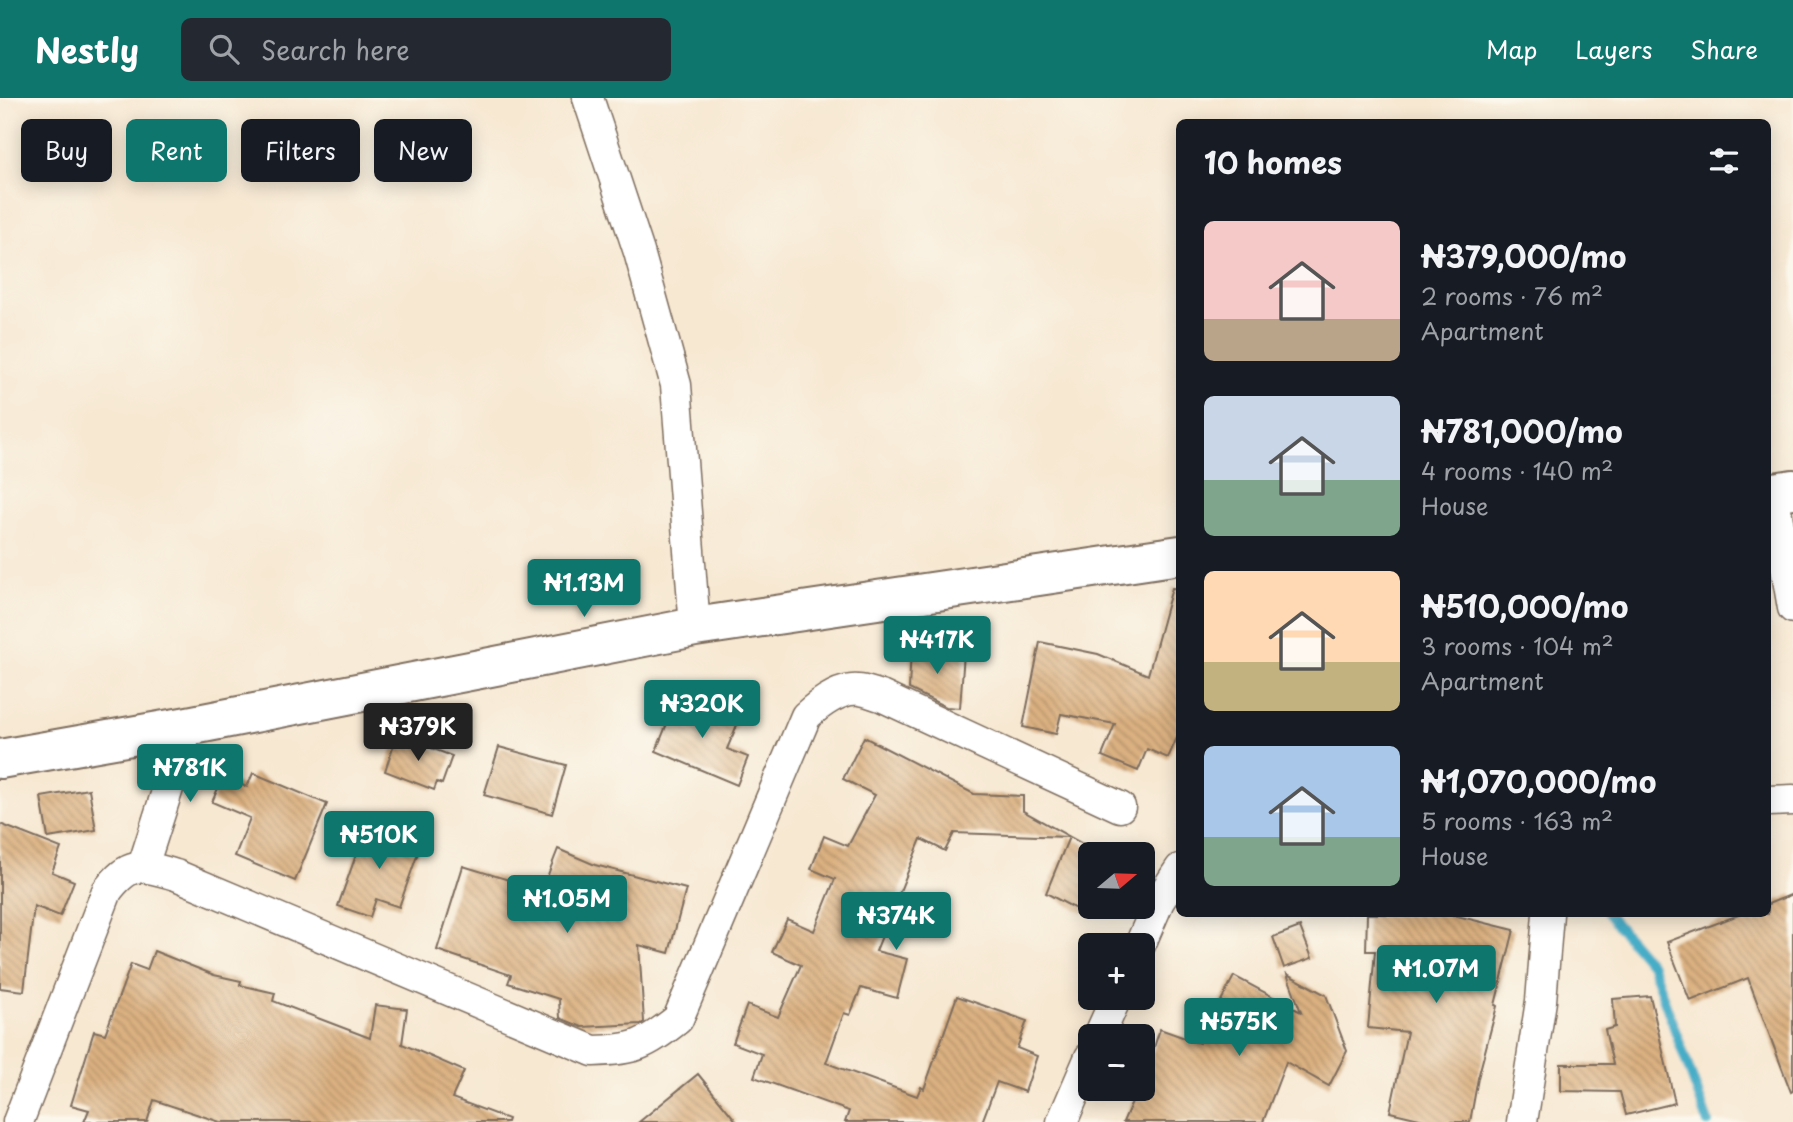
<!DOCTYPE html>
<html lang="en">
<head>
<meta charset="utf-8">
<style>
  :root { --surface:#171b24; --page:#242831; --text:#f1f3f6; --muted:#9ea1a6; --accent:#0f766e }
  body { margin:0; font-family:"Playpen Sans",sans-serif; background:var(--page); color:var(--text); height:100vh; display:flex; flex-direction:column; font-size:26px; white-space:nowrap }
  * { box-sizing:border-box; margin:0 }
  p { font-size:23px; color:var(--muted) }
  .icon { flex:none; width:38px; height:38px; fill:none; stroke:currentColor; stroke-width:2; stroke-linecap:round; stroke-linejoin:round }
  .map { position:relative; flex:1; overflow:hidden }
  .panel { position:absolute; left:1176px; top:21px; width:595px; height:798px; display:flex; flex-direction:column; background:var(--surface); border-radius:10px; box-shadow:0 4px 18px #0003 }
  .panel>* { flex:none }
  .guide { position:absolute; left:21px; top:21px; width:665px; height:63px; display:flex; gap:14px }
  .needle { width:46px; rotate:71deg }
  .tools { position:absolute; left:1078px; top:744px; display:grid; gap:14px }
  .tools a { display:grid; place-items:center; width:77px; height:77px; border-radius:10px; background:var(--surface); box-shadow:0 4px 18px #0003; font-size:35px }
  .price { position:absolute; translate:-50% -60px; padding:0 16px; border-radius:7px; background:var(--accent); color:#fff; font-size:23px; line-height:46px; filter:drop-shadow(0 2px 4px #0008) }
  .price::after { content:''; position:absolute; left:50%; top:42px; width:21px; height:16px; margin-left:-10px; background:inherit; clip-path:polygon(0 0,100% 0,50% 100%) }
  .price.selected { background:#222; color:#fff }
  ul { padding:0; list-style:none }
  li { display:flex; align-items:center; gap:21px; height:175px; padding:0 28px }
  li span { display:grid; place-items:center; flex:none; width:196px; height:140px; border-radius:10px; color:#555 }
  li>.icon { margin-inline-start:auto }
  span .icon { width:84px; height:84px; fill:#fffc; stroke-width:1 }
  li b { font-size:30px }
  h2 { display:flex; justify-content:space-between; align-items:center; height:84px; padding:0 28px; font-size:30px }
  .chip { padding:0 24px; border-radius:10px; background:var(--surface); box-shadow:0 4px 18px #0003; font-size:24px; line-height:63px }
  .chip.selected { background:var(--accent); color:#fff }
  header { display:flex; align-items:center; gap:42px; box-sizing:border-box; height:98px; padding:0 35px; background:var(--accent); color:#fff }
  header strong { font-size:33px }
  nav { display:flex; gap:38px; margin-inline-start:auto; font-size:24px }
  .search { width:490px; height:63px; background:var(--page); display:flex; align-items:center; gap:18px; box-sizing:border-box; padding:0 24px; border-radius:10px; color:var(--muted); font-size:26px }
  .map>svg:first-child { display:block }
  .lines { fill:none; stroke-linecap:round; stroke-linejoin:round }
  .stream { stroke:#47adc7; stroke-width:10 }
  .building { fill:url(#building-back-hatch) }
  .street-casing { stroke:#7d6c5d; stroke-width:33 }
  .secondary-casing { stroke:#7d6c5d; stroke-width:42 }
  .street { stroke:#fff; stroke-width:30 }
  .secondary { stroke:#fff; stroke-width:38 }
</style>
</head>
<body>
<header>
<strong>Nestly</strong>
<div class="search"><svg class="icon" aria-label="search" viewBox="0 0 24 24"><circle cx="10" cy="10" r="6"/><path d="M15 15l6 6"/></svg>Search here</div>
<nav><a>Map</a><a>Layers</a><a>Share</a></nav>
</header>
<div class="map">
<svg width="1793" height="1024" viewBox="0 0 1793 1024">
  <defs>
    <pattern id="building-back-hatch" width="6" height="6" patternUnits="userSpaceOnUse" patternTransform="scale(1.75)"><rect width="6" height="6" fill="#dbb181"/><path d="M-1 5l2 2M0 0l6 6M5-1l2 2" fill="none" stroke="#b39069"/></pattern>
  </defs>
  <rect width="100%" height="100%" fill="#fbf7ec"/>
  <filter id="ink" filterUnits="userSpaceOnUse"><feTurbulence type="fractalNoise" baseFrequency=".0143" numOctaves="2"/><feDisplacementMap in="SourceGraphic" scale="14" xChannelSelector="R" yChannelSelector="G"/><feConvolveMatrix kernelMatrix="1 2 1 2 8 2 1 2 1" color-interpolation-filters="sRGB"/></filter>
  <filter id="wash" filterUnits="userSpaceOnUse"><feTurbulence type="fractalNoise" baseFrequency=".00686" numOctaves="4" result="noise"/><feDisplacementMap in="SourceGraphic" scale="28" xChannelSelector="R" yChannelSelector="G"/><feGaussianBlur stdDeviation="1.57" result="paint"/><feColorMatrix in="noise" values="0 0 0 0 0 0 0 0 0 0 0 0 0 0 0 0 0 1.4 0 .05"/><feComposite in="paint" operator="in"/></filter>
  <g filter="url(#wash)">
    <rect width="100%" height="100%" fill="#f7e8d2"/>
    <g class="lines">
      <!-- stream -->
      <path class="stream" d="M1608,816L1652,868L1708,1024"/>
    </g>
    <g id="blocks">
      <!-- building -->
      <g class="building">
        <path d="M1172,490L1180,491V633L1168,660L1147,651L1138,673L1102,658L1115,626L1061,616L1056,636L1023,629L1040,544L1098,556L1148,577Z"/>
        <path d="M911,551L964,555L960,610L946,609L909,591Z"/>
        <path d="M679,596L739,622L727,651L748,659L737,687L656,653Z"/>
        <path d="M397,637L452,658L442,686L437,684L434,692L385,673Z"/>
        <path d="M864,639L974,696L1023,698V713L1090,750V802L1083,815L1046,795L1069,739L954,735L945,753L921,741L876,853L907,861L897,900L861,890L850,917L844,915L826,965L917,998L921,989L924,991L957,898L1027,923L1017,950L1037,958L1025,994L997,984L982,1024H845L849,1013L754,979L762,956L733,945L747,907L778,919L801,867L772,854L787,821L814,833L835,781L811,771L824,738L848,748L875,697L843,681Z"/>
        <path d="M499,649L566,667L552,716L484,697Z"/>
        <path d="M253,675L327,706L295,783L235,758L250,720L212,704L223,679L247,689Z"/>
        <path d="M89,691L96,732L48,740L41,699Z"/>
        <path d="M0,726L61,750L52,774L74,783L60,818L34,808L24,893L0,890Z"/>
        <path d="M367,726L421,746L399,809L376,801L370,819L338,808Z"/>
        <path d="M558,751L595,767L686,791L669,855L639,847L644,924L641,926L582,929L560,920L559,901L508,885L511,877L437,852L463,768L542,792Z"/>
        <path d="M1793,796V993L1791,994L1748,880L1690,903L1667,844L1741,816H1768V806Z"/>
        <path d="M1367,816H1449L1514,832L1495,907L1497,908L1478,980L1470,1024H1432L1390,1014L1407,934L1368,930L1375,853H1366Z"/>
        <path d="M1300,829L1312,860L1284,870L1273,839Z"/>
        <path d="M154,853L214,877L241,883L240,887L275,895L273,903L370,940L375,907L407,911L402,946L464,973L452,1000L508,1021L507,1024H220L154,1002L147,1024H84L89,1012L71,1007L94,933L105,936L131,866L147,872Z"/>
        <path d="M1287,876L1326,897L1347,953L1329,988L1286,964L1263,1024H1123L1137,992L1143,990V983L1160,931L1199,945L1234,878L1301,914Z"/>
        <path d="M1650,898L1675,1005L1626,1017L1620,994L1561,993V966H1613L1605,932L1615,929L1613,901Z"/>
        <path d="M698,976L737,1024H639Z"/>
      </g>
    </g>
  </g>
  <g filter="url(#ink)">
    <use href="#blocks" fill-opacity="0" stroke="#7d6c5d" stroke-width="2"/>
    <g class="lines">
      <!-- street casing -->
      <g class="street-casing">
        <g id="street">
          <path d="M588,0L639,154L676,287L695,529"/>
          <path d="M1773,394L1793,510"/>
          <path d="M1768,703L1793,702"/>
          <path d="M143,768L188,628"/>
          <path d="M1140,847L1159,803L1180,771"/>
          <path d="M1099,938L1116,900"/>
          <path d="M18,1024L107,793C131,762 141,767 176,777L593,953C635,952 645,947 678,921L806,618C819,606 841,589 860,592C867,593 874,596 881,598L1120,709"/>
          <path d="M1062,1024L1090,959"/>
          <path d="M1522,1024L1541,903L1548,816"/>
        </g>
      </g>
      <!-- secondary casing -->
      <g class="secondary-casing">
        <g id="secondary">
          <path d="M1768,395L1793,391"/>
          <path d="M0,661L188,628L695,529L1180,457"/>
        </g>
      </g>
      <!-- street -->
      <use href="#street" class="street"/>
      <!-- secondary -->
      <use href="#secondary" class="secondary"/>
    </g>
  </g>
</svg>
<div class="tools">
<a><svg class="needle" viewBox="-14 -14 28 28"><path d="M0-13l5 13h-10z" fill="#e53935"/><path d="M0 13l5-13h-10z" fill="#9ea1a6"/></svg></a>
<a>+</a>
<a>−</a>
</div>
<b class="price" style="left:584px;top:521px">₦1.13M</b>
<b class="price" style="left:937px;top:578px">₦417K</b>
<b class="price" style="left:702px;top:642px">₦320K</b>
<b class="price selected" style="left:418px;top:665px">₦379K</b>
<b class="price" style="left:190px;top:706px">₦781K</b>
<b class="price" style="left:379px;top:773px">₦510K</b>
<b class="price" style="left:567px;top:837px">₦1.05M</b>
<b class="price" style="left:896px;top:854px">₦374K</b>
<b class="price" style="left:1436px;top:907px">₦1.07M</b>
<b class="price" style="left:1239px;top:960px">₦575K</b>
<div class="guide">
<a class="chip">Buy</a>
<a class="chip selected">Rent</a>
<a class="chip">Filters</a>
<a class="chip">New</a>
</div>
<section class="panel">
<h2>10 homes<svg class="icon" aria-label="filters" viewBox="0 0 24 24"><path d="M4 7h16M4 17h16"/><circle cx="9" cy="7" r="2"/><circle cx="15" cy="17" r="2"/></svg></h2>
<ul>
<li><span style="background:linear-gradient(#f6c9c9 70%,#b9a48a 0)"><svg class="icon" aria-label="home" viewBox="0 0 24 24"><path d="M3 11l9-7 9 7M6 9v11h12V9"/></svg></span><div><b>₦379,000/mo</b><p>2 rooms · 76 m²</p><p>Apartment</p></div></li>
<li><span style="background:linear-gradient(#c9d6e8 60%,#7fa58c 0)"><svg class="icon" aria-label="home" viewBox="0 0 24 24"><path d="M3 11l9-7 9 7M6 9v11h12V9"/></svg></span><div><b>₦781,000/mo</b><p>4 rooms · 140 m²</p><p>House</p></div></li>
<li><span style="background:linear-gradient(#ffd9b3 65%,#c2b280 0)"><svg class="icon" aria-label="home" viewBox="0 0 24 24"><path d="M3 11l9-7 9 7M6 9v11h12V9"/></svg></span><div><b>₦510,000/mo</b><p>3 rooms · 104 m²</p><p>Apartment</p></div></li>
<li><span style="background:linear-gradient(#a9c7e8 65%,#7fa58c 0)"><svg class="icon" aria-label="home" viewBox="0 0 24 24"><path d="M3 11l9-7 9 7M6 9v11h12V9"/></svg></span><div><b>₦1,070,000/mo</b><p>5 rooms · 163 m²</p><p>House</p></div></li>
</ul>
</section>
</div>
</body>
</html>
